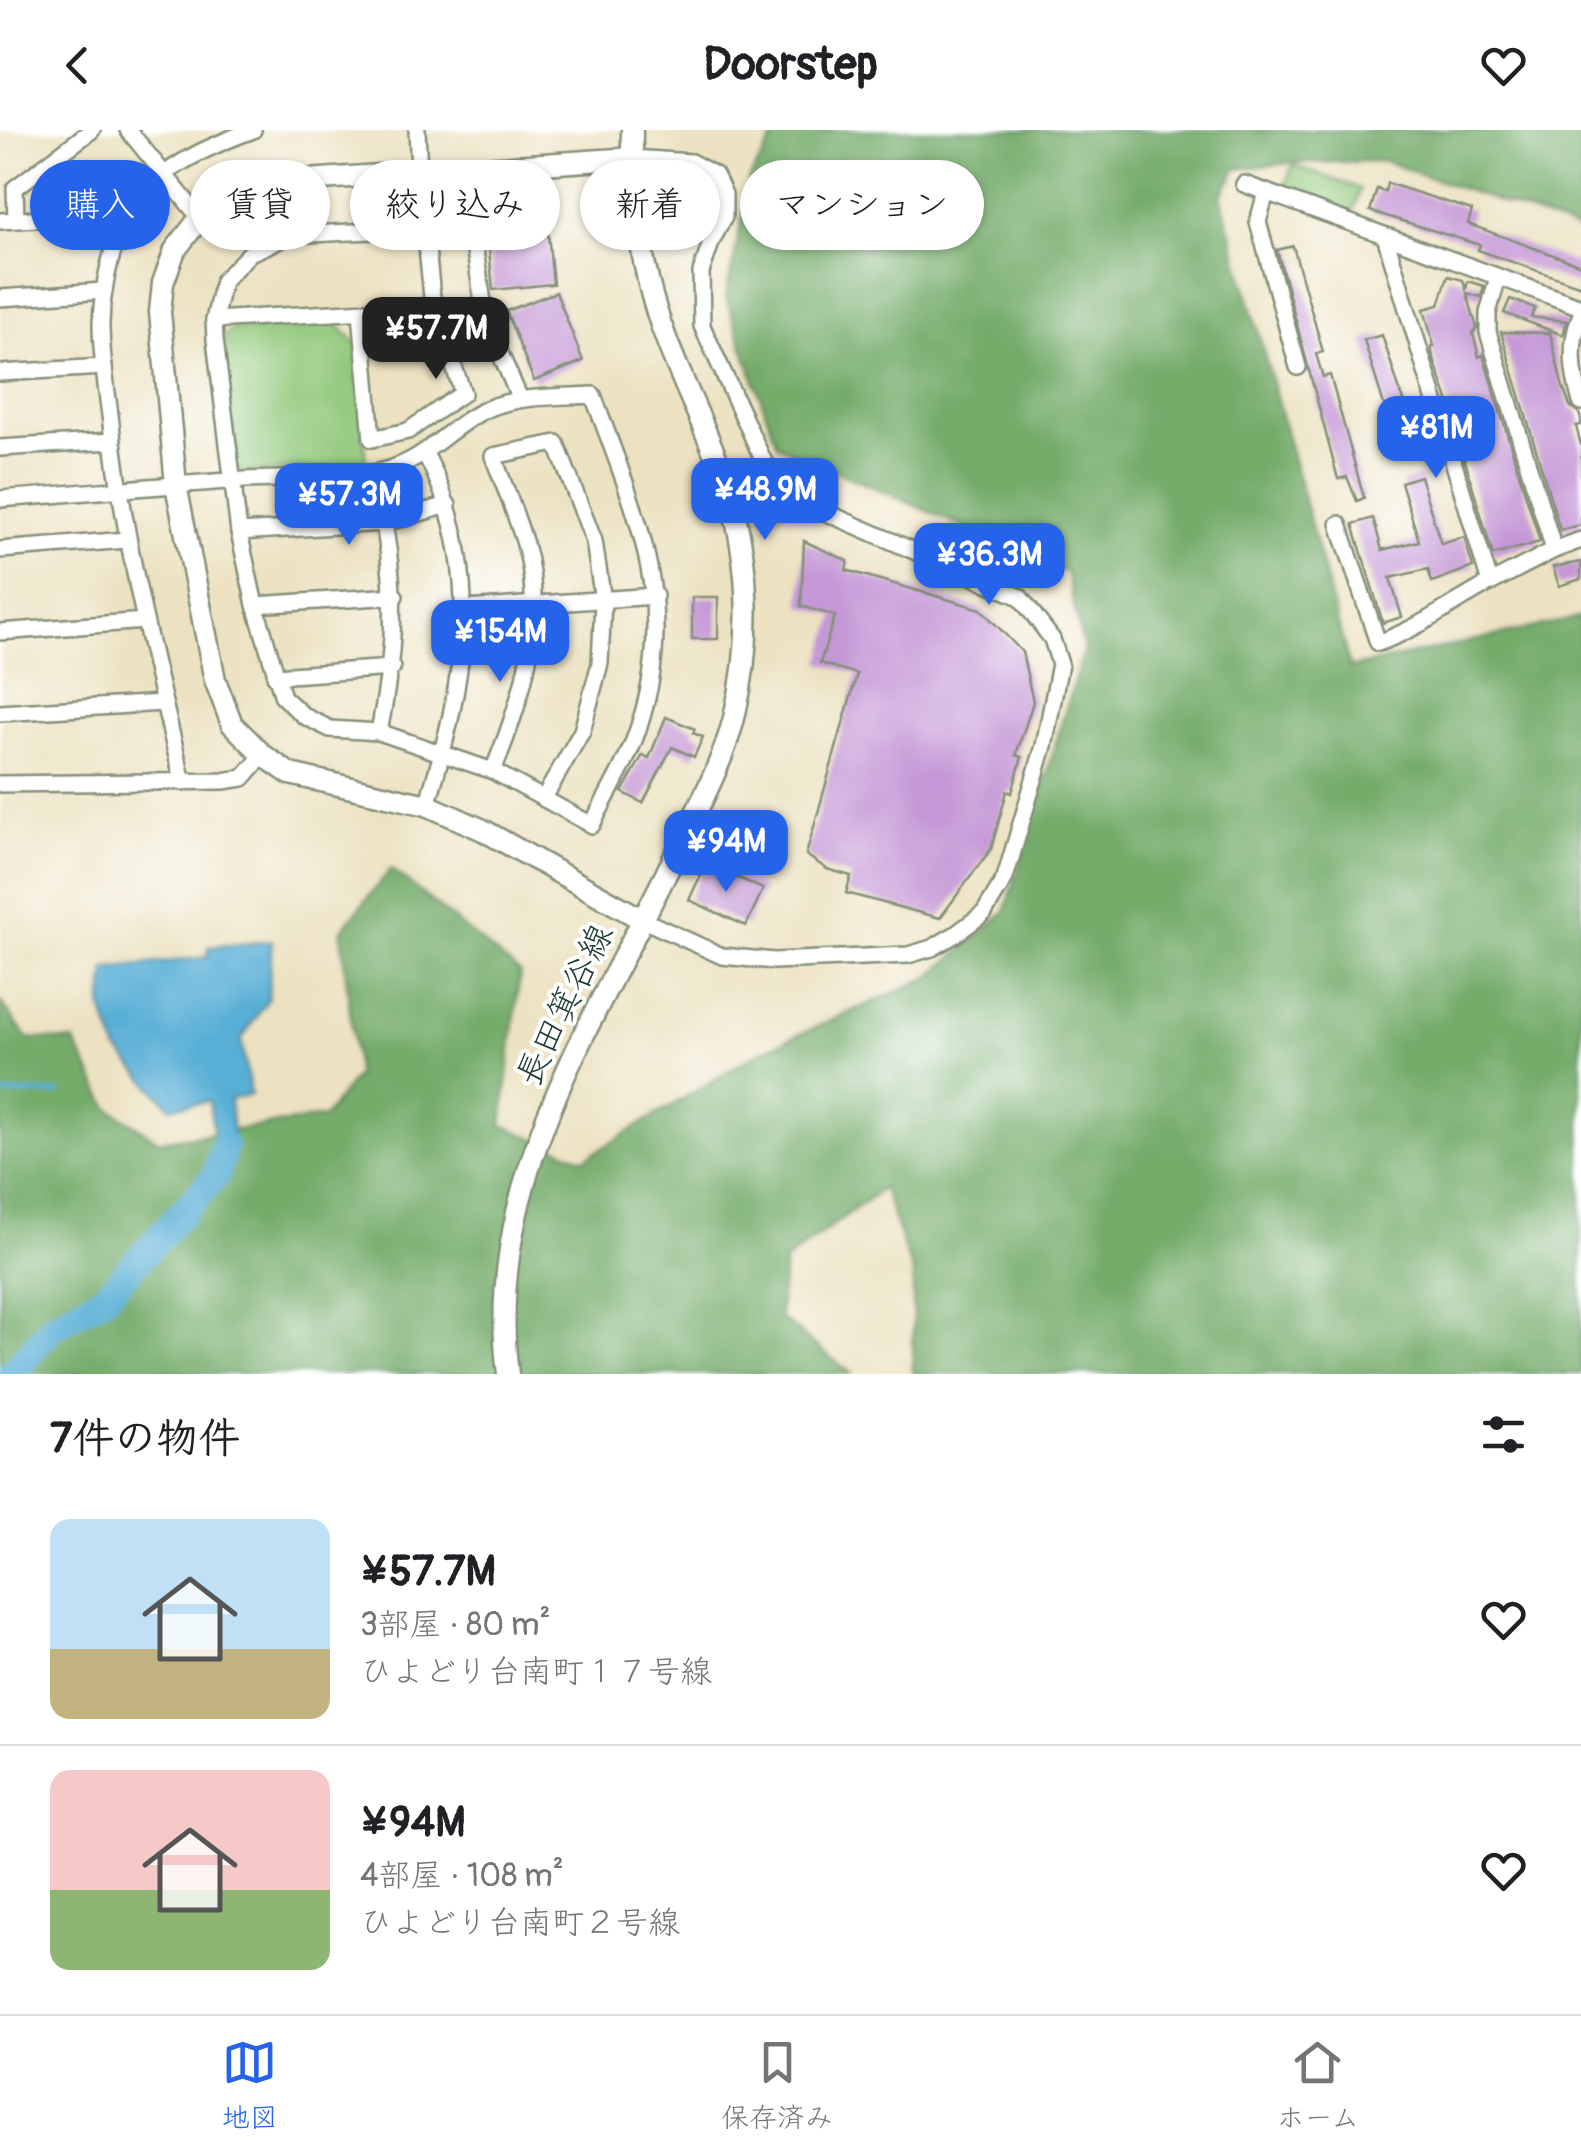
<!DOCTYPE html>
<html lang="ja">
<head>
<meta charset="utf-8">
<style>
  :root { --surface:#fff; --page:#f6f6f6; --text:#202124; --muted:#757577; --line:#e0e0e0; --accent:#2563eb }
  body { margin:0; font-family:Pangolin,"Klee One",sans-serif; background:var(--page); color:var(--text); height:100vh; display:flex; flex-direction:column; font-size:38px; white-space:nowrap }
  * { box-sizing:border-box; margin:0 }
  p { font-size:32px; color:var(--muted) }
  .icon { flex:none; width:55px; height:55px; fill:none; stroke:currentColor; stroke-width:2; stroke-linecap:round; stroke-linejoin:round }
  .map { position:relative; height:1244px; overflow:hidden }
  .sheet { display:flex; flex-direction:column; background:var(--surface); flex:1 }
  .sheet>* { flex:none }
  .banner { position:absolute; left:30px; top:30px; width:1000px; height:90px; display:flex; gap:20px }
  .price { position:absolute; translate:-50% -85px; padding:0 22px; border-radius:20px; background:var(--accent); color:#fff; font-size:32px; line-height:65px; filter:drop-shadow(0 2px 5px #0008) }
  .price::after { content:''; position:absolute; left:50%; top:60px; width:30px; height:22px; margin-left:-15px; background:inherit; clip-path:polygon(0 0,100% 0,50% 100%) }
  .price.active { background:#222; color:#fff }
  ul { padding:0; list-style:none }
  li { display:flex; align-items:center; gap:30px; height:250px; padding:0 50px }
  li+li { border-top:2px solid var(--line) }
  li span { display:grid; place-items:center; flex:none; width:280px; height:200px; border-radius:20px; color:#555 }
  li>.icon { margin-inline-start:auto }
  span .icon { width:120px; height:120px; fill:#fffc; stroke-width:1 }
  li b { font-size:42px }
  h2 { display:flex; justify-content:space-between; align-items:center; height:120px; padding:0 50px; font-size:42px }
  .tag { padding:0 35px; border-radius:45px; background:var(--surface); box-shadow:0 2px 8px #0004; font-size:35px; line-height:90px }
  .tag.active { background:var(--accent); color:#fff }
  header { display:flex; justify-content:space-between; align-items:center; height:130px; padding:0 50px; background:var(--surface); font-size:45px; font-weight:700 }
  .tabs { display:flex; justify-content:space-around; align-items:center; height:140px; border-top:2px solid var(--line); background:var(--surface); font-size:28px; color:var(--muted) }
  .tabs a { display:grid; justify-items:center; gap:5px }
  .tabs .active { color:var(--accent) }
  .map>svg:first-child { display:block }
  .green { fill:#91c87a; stroke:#588257; stroke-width:2.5 }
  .forest { fill:#74ac6a; stroke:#4a744f; stroke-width:2.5 }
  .water { fill:#59afd6; stroke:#3c7685; stroke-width:2.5 }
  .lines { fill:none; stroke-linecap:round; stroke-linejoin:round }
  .stream { stroke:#59afd6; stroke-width:5 }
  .river { stroke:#59afd6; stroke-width:28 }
  .building { fill:#c497d6 }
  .minor-casing { stroke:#86907a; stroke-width:20 }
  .tertiary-casing { stroke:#86907a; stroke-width:25 }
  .minor { stroke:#fff; stroke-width:15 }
  .tertiary { stroke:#fff; stroke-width:20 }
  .labels { text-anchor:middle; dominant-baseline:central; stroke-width:8; stroke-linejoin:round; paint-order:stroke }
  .street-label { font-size:35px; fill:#1f3d34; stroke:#fff }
</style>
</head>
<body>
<header><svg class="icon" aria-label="back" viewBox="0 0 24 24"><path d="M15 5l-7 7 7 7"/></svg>Doorstep<svg class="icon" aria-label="heart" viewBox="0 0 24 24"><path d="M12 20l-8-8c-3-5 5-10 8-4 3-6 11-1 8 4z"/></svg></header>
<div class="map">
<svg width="1581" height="1244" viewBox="0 0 1581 1244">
  <rect width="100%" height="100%" fill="#fff"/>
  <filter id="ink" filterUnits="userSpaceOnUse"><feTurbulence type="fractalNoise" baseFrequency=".01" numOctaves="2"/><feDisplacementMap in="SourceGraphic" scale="20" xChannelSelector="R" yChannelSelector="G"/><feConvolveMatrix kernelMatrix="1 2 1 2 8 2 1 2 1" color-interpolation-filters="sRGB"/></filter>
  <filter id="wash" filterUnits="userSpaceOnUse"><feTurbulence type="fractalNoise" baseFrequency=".0048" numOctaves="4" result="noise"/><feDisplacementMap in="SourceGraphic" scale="40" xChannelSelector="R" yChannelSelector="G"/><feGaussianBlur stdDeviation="2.25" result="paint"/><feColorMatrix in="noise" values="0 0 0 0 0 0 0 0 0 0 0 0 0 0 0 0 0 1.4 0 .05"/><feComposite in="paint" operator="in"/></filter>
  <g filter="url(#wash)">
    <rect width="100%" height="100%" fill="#ece2c1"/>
    <!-- green -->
    <g class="green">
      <path d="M1293,35L1360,59L1353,82L1284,58Z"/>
      <path d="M333,191L357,213L366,336L242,343L235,336L221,211L232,198Z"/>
    </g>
    <!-- forest -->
    <path class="forest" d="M778,0H1581V101L1384,31L1289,33L1236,39L1221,66L1350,538L1581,487V1244H913V1143L883,1058L785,1131L779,1187L852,1244H0V871L27,908L74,911L109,978L159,1011L324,987L357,945L341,801L391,739L520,843L502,995L584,1029L761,921L930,847L1005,782L1084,519L1066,442L777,315L726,168L750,48Z"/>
    <!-- water -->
    <path class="water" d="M272,811L268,869L241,910L251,965L230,969L233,1004L227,1016L221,1017L214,1006L209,971L170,977L117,919L102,878L106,839L208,827L209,817Z"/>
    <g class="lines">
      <!-- stream -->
      <path class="stream" d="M0,964L59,963"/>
      <!-- river -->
      <path class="river" d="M11,1244L53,1196L105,1166L216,1046L224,1016"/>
    </g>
    <g id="blocks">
      <!-- building -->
      <g class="building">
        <path d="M699,49L704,87L694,103L684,99L681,52Z"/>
        <path d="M543,53L553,154L493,160L483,59Z"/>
        <path d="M1387,53L1472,80L1468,94L1581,135V156L1478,120L1480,115L1370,81L1377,59L1385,62Z"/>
        <path d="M1293,116L1323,222L1316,224L1323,247L1330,245L1364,368L1357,371L1347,347L1338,349L1277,120Z"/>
        <path d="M1448,146L1463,150L1466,159L1468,151L1484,156L1481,167L1467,163L1477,198L1473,203L1479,227L1483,225L1540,412L1493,425L1455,297L1457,296L1433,227L1431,217L1434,216L1424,179L1439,175Z"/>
        <path d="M556,162L583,231L534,251L506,181Z"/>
        <path d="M1510,169L1535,178L1531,187L1567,191L1563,205L1504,183Z"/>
        <path d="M1501,202L1550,203L1562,254L1570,276L1579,283L1581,290V295L1576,296L1581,316V395L1560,400Z"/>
        <path d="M1382,205L1414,305L1395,311L1364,210Z"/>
        <path d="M1420,346L1441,414L1464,407L1473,437L1432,452L1428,439L1390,448L1402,487L1383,493L1353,394L1373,388L1382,420L1419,411L1401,352Z"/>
        <path d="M804,411L848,431L846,440L981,479L1022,522L1033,572L1016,625L1022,627L1012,663L1007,661L991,719L940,788L846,763L851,746L827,739L806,725L857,544L820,533L835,486L801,476Z"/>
        <path d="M1581,432V449L1559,456L1553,437Z"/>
        <rect x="692" y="467" width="26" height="42"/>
        <path d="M666,587L695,599L693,603L703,607L694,627L672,617L643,673L622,662L643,625L649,628Z"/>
        <path d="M710,735L763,759L746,796L689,770L702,742L706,744Z"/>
      </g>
    </g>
  </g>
  <g filter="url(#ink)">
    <use href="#blocks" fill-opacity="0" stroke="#86907a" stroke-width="2.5"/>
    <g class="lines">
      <!-- minor casing -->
      <g class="minor-casing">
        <g id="minor">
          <path d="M128,0L200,88"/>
          <path d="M417,0L419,41"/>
          <path d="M632,28L691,32L715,45L724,64V87L712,110L701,142L702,196L764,332L794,361L827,383L1020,467L1052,509L1060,534L1044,616L1005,748L984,783L956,804L932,818L908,825L774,831L722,826L643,790"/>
          <path d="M364,45L366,100"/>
          <path d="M1244,54L1581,177"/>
          <path d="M1266,62L1258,92L1298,237"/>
          <path d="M16,90L15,58L92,0"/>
          <path d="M0,91L128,84"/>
          <path d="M1385,106L1490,453L1554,420L1581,410"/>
          <path d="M1498,147L1488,183V202L1554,420"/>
          <path d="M0,168L104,161"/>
          <path d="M361,182L372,309L408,301L463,263L433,177L425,98"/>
          <path d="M1581,184C1569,214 1572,241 1581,272"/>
          <path d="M214,190L433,177"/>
          <path d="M0,243L104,237"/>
          <path d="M0,318L112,311"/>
          <path d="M425,323C486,441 464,554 427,675"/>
          <path d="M0,369C82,363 163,355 245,350C287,348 342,350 382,341C425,332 449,296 487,279C520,265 557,267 593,265C637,387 684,482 633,613C622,641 605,668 592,695L493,641L379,602L330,599L304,586L283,567L255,475L239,402L215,210L214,190L223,151L250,123L291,105L471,96L486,191L520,269"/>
          <path d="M1339,394L1378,513C1418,499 1453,473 1490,453"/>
          <path d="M239,402L384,393L448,375"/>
          <path d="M0,420L127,410"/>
          <path d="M255,475L395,466"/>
          <path d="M466,479L655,466"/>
          <path d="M0,502L145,491"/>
          <path d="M275,546L392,538"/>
          <path d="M0,583L163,573"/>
          <path d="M379,602C394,525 398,471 384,393"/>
          <path d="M493,641C522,570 547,490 525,414C516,384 504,355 493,326L556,313L594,411L603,471L600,533L582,601L544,668"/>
          <path d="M183,652C154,530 123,410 110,285C106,255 101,224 101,194C102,159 111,114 129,83C155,39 207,17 253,0"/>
          <path d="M0,654L223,651L243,648L263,625"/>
        </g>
      </g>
      <!-- tertiary casing -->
      <g class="tertiary-casing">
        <g id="tertiary">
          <path d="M632,28L276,52L236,63L200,88L175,120L163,153L160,182L176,355L215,550L232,594L263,625L290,644L427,675L483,700L643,790"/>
          <path d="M508,1244C482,1047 601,883 681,713C701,672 723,632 734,588C752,514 751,436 729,363C706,291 665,225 648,150C637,102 631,50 632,0"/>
        </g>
      </g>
      <!-- minor -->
      <use href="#minor" class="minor"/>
      <!-- tertiary -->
      <use href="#tertiary" class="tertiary"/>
    </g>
  </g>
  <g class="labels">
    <!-- street labels -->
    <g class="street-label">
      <text transform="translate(565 875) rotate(-64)">長田箕谷線</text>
    </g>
  </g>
</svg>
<b class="price active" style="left:436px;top:252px">¥57.7M</b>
<b class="price" style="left:1436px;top:351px">¥81M</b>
<b class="price" style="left:765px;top:413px">¥48.9M</b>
<b class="price" style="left:349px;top:418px">¥57.3M</b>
<b class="price" style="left:989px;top:478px">¥36.3M</b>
<b class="price" style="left:500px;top:555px">¥154M</b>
<b class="price" style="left:726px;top:765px">¥94M</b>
<div class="banner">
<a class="tag active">購入</a>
<a class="tag">賃貸</a>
<a class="tag">絞り込み</a>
<a class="tag">新着</a>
<a class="tag">マンション</a>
</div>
</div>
<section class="sheet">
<h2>7件の物件<svg class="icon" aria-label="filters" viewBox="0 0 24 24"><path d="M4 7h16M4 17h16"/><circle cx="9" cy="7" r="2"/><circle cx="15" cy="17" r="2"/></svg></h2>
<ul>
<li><span style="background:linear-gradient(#bfe0f5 65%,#c2b280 0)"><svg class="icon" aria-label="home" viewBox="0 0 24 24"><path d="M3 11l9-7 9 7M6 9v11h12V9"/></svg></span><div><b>¥57.7M</b><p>3部屋 · 80 m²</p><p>ひよどり台南町１７号線</p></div><svg class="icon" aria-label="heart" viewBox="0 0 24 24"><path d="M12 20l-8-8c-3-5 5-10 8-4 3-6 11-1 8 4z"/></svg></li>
<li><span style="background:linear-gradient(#f6c9c9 60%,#8fb573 0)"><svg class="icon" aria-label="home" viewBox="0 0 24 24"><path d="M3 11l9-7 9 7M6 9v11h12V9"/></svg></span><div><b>¥94M</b><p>4部屋 · 108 m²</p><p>ひよどり台南町２号線</p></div><svg class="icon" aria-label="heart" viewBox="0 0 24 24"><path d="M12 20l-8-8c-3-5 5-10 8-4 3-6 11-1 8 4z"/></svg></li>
</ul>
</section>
<nav class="tabs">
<a class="active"><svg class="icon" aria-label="map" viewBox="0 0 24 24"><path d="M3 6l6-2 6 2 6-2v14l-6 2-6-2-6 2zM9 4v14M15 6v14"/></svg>地図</a>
<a><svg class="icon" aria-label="saved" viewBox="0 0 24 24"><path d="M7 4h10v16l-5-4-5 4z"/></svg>保存済み</a>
<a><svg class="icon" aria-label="home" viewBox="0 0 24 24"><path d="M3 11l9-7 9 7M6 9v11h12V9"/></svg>ホーム</a>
</nav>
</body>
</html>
